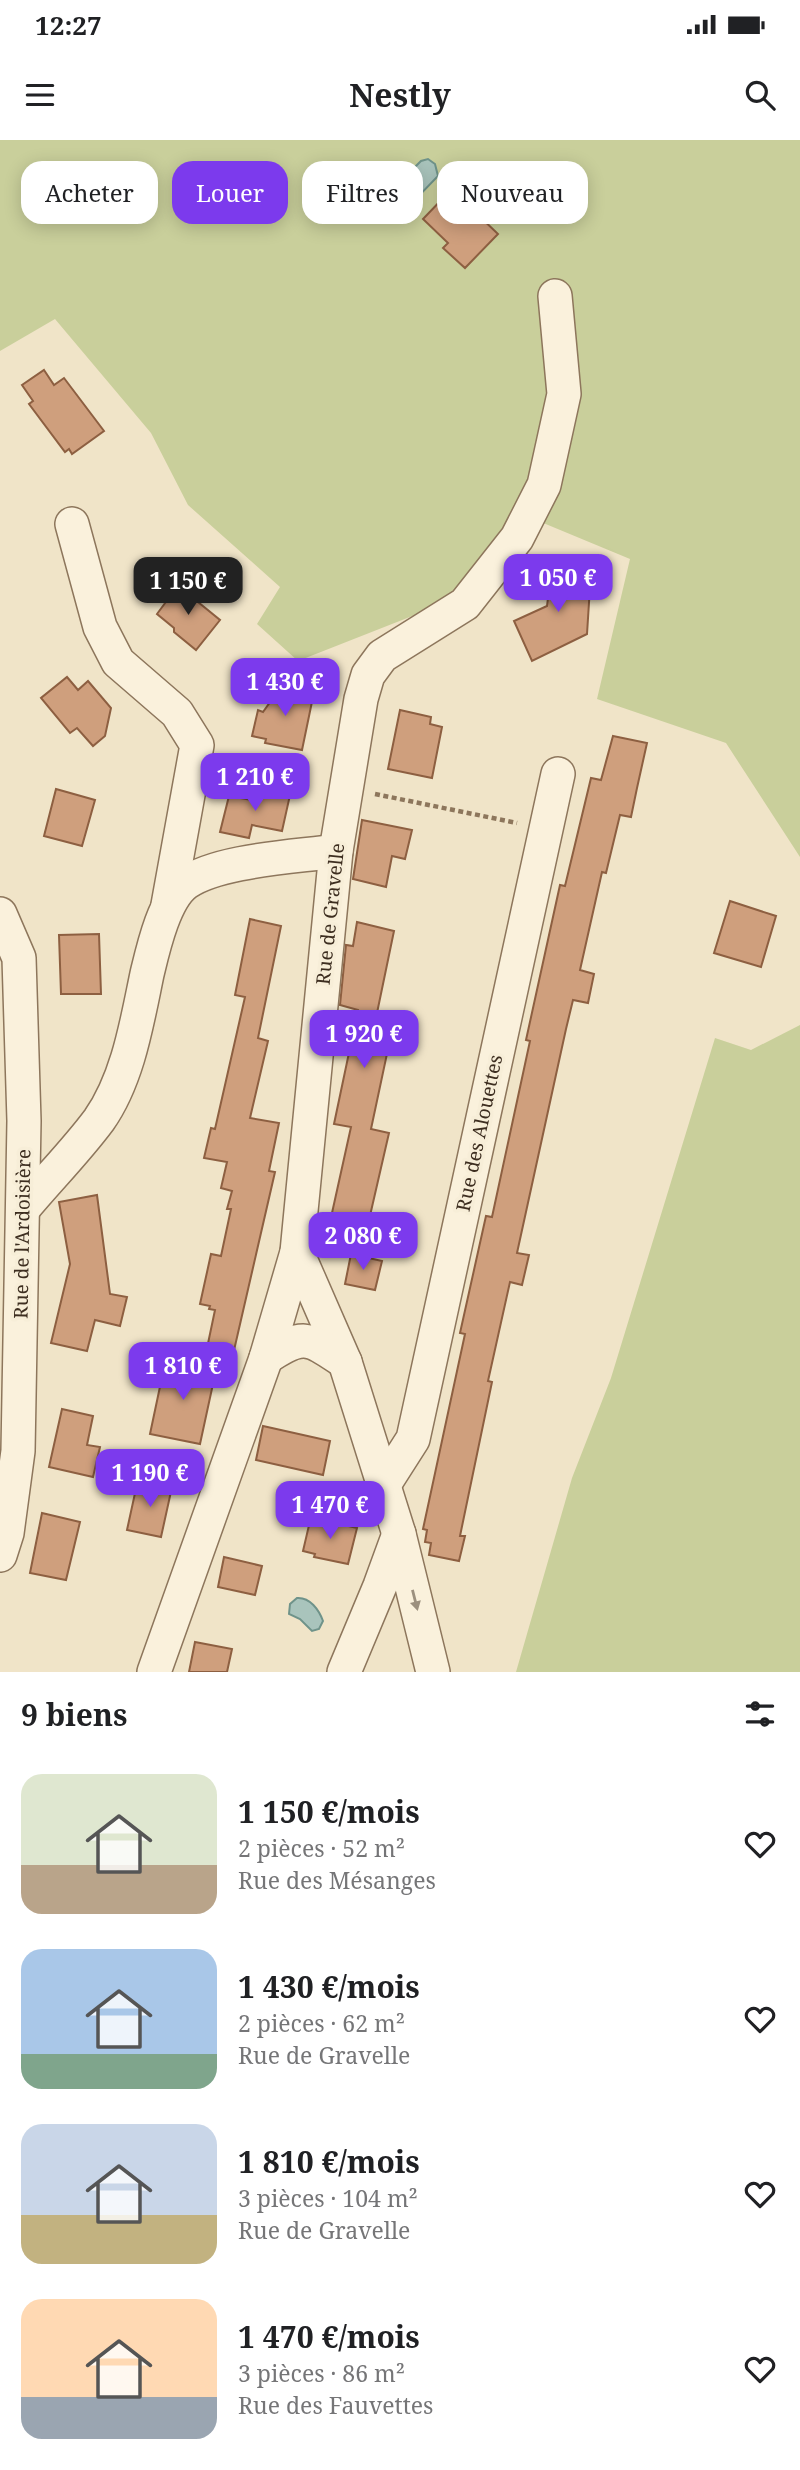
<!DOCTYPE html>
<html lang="fr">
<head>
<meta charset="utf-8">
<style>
  :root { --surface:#fff; --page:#f2f2f2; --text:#202124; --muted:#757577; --accent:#7c3aed }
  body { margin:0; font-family:"Noto Serif",serif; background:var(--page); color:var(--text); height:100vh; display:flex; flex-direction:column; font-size:26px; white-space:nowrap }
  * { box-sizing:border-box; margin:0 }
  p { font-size:23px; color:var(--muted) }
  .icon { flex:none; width:38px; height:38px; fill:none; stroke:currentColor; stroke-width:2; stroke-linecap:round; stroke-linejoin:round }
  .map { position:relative; height:1532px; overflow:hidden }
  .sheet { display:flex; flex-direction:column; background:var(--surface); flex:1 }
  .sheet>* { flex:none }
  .hud { position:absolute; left:21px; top:21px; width:760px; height:63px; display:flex; gap:14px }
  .price { position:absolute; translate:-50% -60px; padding:0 16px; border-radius:14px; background:var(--accent); color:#fff; font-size:23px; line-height:46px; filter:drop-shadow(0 2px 4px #0008) }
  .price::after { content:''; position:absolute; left:50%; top:42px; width:21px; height:16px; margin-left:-10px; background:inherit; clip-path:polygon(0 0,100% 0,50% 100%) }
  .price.current { background:#222; color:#fff }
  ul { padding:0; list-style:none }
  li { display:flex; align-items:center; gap:21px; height:175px; padding:0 21px }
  li span { display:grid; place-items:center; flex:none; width:196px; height:140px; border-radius:21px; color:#555 }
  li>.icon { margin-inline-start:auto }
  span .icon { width:84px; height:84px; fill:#fffc; stroke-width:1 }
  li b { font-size:30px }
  h2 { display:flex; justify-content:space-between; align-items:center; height:84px; padding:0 21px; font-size:30px }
  .chip { padding:0 24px; border-radius:21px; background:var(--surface); box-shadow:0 4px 18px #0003; font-size:24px; line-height:63px }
  .chip.current { background:var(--accent); color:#fff }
  .status { display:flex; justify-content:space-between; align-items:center; height:49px; padding:0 35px; background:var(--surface); direction:ltr }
  .status svg { height:19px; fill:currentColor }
  header { display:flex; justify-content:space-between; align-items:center; height:91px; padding:0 21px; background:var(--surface); font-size:32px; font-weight:700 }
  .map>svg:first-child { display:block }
  .green { fill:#c9cf9b }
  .water { fill:#a9c4bc; stroke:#6f938a; stroke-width:2 }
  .building { fill:#cf9f7d; stroke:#8d5f41; stroke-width:2 }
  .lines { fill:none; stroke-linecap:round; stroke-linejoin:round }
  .minor-casing { stroke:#8d765c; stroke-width:36 }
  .path { stroke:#8d765c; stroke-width:4.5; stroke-dasharray:5 3.5; stroke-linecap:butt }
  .minor { stroke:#faf1dc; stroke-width:33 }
  .oneway { fill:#9c907e }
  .labels { text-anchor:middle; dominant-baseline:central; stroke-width:7; stroke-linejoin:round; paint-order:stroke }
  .street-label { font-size:19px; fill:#3d2e20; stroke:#f7eed8 }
</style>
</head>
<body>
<div class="status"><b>12:27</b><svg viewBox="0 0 49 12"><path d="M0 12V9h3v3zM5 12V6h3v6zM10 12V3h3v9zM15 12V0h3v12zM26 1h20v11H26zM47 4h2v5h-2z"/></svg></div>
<header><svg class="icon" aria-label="menu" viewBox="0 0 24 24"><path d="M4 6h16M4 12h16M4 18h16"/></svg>Nestly<svg class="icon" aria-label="search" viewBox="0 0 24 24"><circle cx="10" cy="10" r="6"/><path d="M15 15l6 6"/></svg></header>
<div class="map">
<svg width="800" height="1532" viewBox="0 0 800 1532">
  <rect width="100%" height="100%" fill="#f0e4c8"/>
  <!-- green -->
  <g class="green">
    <path d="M0,0H800V717L726,603L597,559L630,419L524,375L458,458L298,521L257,484L280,447L188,365L151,293L55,179L0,211Z"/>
    <path d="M800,885V1532H516L572,1338L611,1238L715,898L751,910Z"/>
  </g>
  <!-- water -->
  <g class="water">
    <path d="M428,19L435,24L438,36L412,63L394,48L421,21Z"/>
    <path d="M297,1458C310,1457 319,1470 323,1481L319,1489L312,1491L300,1479L289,1474L290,1464Z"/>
  </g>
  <!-- building -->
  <g class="building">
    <path d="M448,53L473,76L476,73L498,94L465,128L443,108L448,103L423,79Z"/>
    <path d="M44,230L54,245L64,238L104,291L72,314L69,309L65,312L29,264L33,261L22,245Z"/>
    <path d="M552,428L591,431L587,494L532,521L514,481L547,466Z"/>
    <path d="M180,443L198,457V462L220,480L196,510L174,492V488L157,474Z"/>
    <path d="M67,537L78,550L88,541L111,568L105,596L93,606L77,588L70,593L41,558Z"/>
    <path d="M277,545L314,552L302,610L265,603L266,599L252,596L258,570L263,572L275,555Z"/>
    <path d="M400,570L431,577L430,584L442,587L432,638L388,629Z"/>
    <path d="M613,596L647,603L637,648L631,677L620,675L606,733L602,732L580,830L594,834L588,863L573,860L566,889L517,1113L529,1115L522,1145L510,1142L488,1241L492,1242L460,1396H465L459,1421L429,1415L431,1403L425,1402L427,1390L423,1389L465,1194L460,1193L486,1076L492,1077L530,901L526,900L560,745L565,746L591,638L601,640Z"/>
    <path d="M260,648L290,655L282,691L252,685L249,698L220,692L229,656L258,661Z"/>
    <path d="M56,649L95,660L82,706L44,696Z"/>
    <path d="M362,680L412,690L405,719L392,716L386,747L353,739Z"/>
    <path d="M730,761L776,776L761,827L714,813Z"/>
    <path d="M250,779L281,786L258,898L268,901L250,978L279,983L269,1031L275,1032L232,1219L206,1213L215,1170L209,1169L210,1166L200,1164L211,1114L221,1116L231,1069H227L232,1051L221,1048L227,1022L204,1018L211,988L215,989L245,857L235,855Z"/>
    <path d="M357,782L394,791L377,873L395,876L371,989L389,993L369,1080L332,1073L351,987L334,984L358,870L340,865L346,805L353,806Z"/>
    <path d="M99,794L101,854H61L59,795Z"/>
    <path d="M97,1055L110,1154L127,1157L120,1186L95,1180L87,1211L51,1203L70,1124L59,1062Z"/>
    <path d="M351,1114L382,1121L375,1150L345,1144Z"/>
    <path d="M165,1223L180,1226L181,1223L216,1230L200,1304L150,1294Z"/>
    <path d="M62,1269L93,1276L87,1305L100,1307L93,1337L49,1327Z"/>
    <path d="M263,1286L330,1301L323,1335L256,1320Z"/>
    <path d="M141,1340L172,1347L161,1397L127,1390L137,1344H140Z"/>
    <path d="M42,1373L80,1382L66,1440L30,1433Z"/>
    <path d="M323,1380L357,1388L348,1424L314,1417L315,1414L303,1411L310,1381L322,1383Z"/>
    <path d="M224,1417L262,1426L255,1455L218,1447Z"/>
    <path d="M195,1502L232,1509L227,1532H189Z"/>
  </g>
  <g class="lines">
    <!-- minor casing -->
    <g class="minor-casing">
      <g id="minor">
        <path d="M72,384L100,487L118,522L177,573L197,605L168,765"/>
        <path d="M23,1069C48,1039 76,1011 99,980C128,939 137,882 147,834C153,809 164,759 186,743C219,720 295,717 336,711"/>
        <path d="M297,1112L345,1222L399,1394L433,1532"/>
        <path d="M266,1218C304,1192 309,1198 345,1222"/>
        <path d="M383,1346L413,1299L558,634"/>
        <path d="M0,1415L7,1393L18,1311L24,981L19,818L0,774"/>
        <path d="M154,1532L266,1218L297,1112L336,711L361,559L368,535L382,516L465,464L517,398L544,345L564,254L555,156"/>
        <path d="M344,1532L380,1446L399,1394"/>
      </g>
    </g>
    <!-- path -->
    <path class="path" d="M375,654L517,683"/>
    <!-- minor -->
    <use href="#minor" class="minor"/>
  </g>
  <!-- one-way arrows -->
  <defs><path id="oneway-solid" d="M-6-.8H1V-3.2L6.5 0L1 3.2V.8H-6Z" transform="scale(1.75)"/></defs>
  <use class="oneway" href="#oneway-solid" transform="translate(415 1460) rotate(76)"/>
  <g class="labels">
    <!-- street labels -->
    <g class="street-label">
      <text transform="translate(330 774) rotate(-84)">Rue de Gravelle</text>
      <text transform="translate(479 993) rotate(-78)">Rue des Alouettes</text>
      <text transform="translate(22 1094) rotate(-89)">Rue de l'Ardoisière</text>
    </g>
  </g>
</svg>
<b class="price" style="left:558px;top:474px">1 050 €</b>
<b class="price current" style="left:188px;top:477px">1 150 €</b>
<b class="price" style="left:285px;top:578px">1 430 €</b>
<b class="price" style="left:255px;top:673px">1 210 €</b>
<b class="price" style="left:364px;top:930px">1 920 €</b>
<b class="price" style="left:363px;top:1132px">2 080 €</b>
<b class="price" style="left:183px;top:1262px">1 810 €</b>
<b class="price" style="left:150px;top:1369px">1 190 €</b>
<b class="price" style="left:330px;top:1401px">1 470 €</b>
<div class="hud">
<a class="chip">Acheter</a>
<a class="chip current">Louer</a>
<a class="chip">Filtres</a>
<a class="chip">Nouveau</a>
</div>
</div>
<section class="sheet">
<h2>9 biens<svg class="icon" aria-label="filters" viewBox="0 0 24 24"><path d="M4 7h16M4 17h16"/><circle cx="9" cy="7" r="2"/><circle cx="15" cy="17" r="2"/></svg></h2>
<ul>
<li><span style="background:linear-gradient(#dfe7d0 65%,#b9a48a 0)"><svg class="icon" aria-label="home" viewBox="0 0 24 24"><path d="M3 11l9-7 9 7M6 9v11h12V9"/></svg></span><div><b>1 150 €/mois</b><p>2 pièces · 52 m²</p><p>Rue des Mésanges</p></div><svg class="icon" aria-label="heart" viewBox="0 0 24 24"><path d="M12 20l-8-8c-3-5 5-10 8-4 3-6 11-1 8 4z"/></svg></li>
<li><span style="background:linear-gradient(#a9c7e8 75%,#7fa58c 0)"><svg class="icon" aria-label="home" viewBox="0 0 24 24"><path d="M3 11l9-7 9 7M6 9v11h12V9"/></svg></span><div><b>1 430 €/mois</b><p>2 pièces · 62 m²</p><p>Rue de Gravelle</p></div><svg class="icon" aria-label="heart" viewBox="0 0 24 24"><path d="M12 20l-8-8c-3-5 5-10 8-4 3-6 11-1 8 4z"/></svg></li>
<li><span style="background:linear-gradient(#c9d6e8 65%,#c2b280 0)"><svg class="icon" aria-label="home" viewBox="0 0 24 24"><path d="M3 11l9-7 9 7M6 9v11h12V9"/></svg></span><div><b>1 810 €/mois</b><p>3 pièces · 104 m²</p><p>Rue de Gravelle</p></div><svg class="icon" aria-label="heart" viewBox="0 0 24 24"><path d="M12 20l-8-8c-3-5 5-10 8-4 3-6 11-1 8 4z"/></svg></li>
<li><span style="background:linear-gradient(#ffd9b3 70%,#9aa5b1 0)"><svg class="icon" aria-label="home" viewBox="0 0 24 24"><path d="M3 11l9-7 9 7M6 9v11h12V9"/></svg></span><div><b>1 470 €/mois</b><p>3 pièces · 86 m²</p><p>Rue des Fauvettes</p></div><svg class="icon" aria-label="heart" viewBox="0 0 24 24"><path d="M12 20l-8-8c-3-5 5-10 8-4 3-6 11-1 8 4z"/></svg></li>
</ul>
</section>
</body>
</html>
